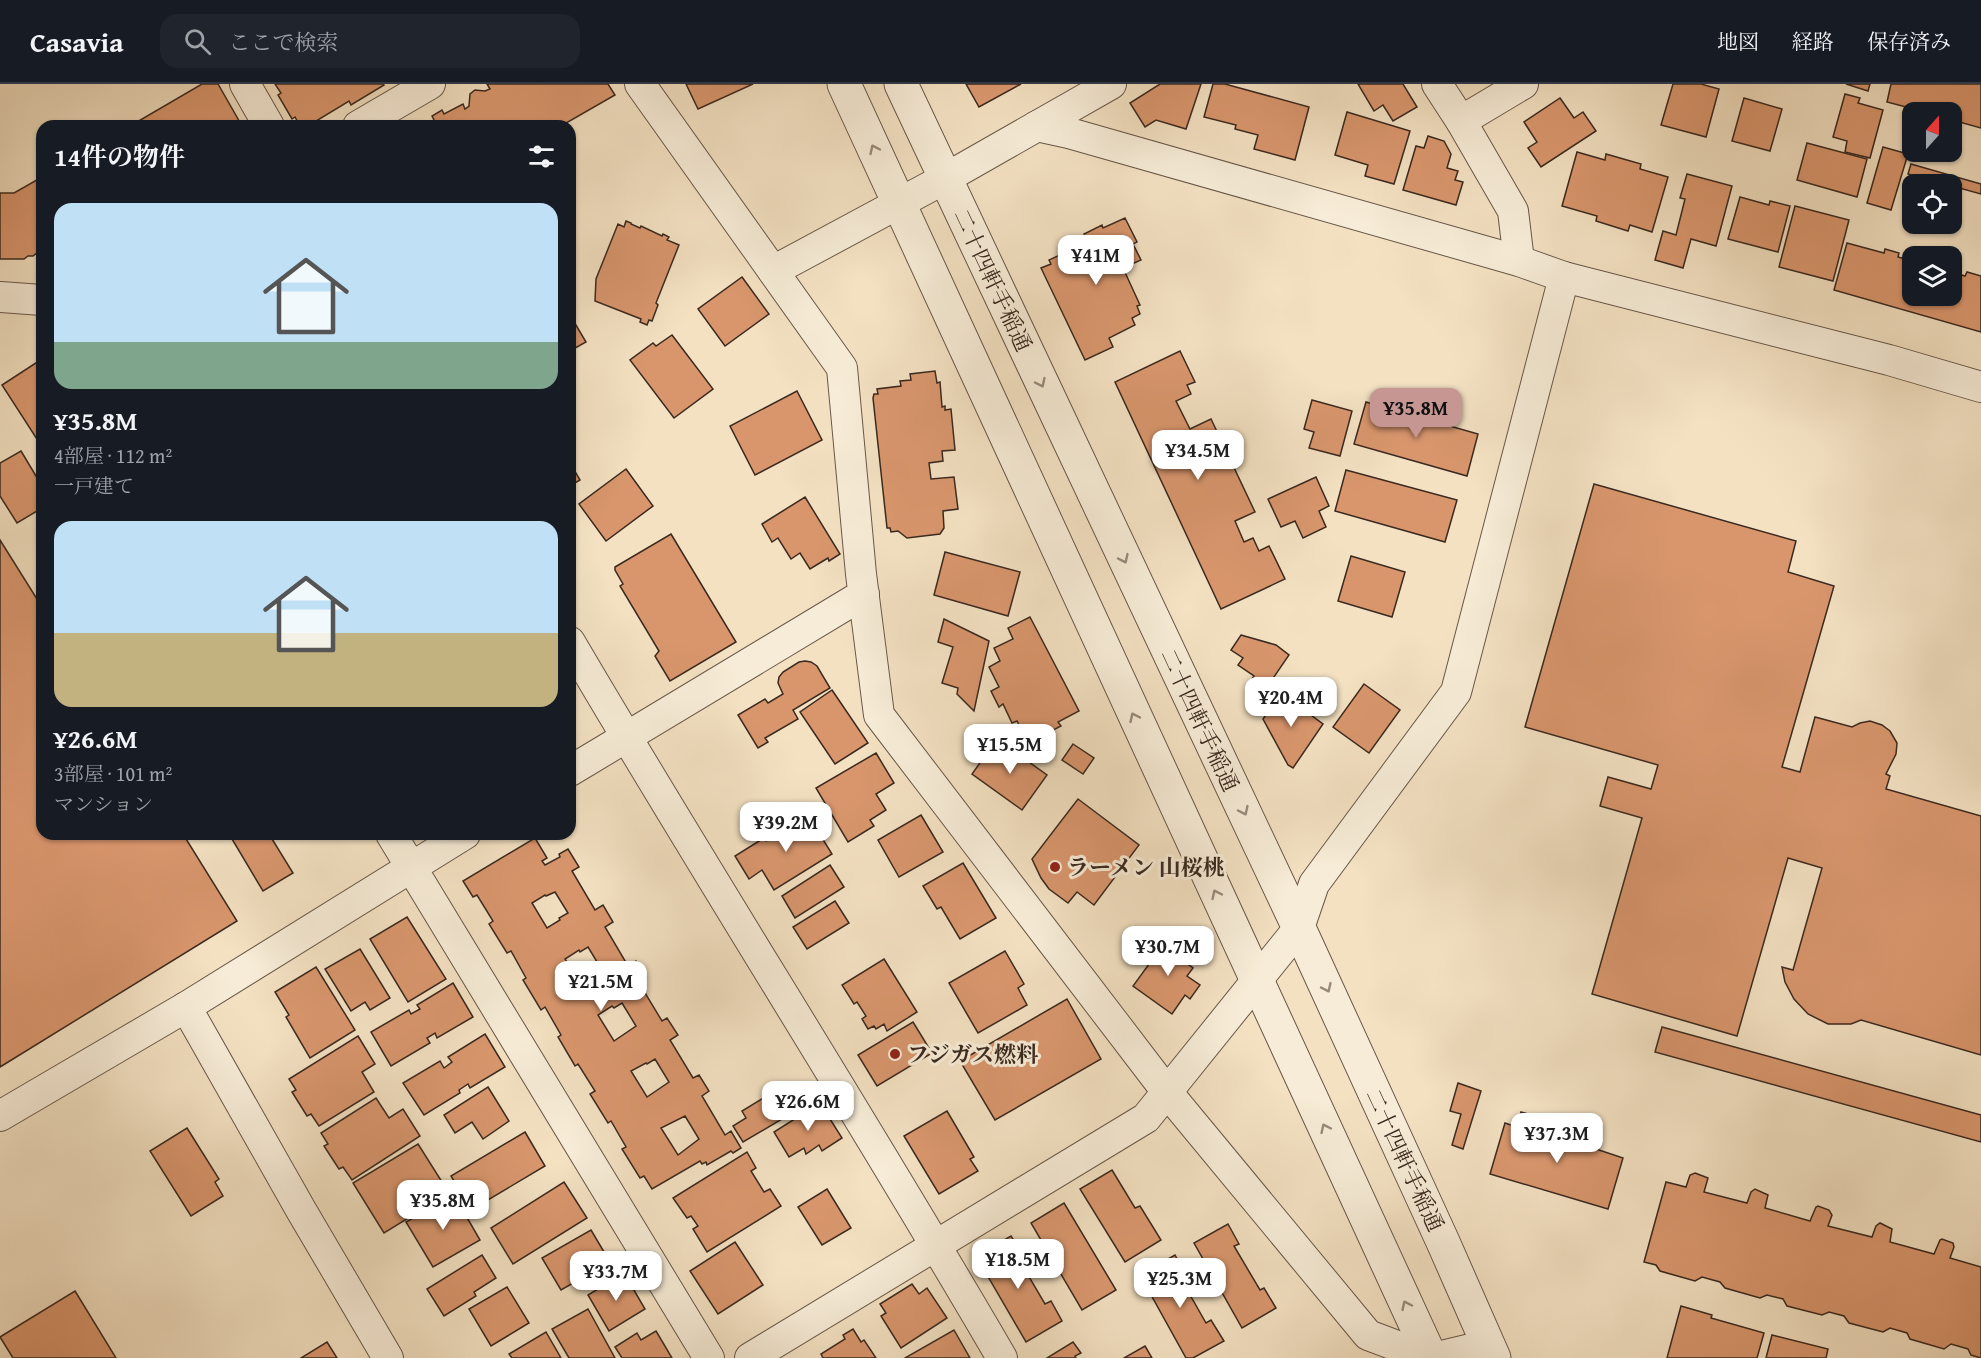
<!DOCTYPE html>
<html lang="ja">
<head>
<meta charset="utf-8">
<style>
  :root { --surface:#171b24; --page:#20242c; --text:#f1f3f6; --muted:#9ea1a6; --line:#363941; --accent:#c59692 }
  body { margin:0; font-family:"Gentium Book Plus","Noto Serif JP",serif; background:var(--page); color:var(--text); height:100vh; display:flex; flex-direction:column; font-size:22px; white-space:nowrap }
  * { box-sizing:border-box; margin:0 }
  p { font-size:20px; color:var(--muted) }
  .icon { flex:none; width:33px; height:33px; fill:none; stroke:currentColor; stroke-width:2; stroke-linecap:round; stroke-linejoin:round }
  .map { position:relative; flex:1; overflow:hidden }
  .sheet { position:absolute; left:36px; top:36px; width:540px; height:720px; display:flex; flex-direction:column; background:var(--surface); border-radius:18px; box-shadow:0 2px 4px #0004 }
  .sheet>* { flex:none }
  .needle { width:39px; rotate:21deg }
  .tools { position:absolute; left:1902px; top:18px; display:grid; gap:12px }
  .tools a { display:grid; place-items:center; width:60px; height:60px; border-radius:12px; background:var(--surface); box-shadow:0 2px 4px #0004; font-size:30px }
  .price { position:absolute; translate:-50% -51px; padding:0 14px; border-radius:12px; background:#fff; color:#222; font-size:20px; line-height:39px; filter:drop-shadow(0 2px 3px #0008) }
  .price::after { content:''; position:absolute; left:50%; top:36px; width:18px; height:14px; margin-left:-9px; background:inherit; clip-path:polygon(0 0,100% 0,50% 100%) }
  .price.current { background:var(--accent); color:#111 }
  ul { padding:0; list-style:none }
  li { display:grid; align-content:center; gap:12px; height:318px; padding:0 18px }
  li span { display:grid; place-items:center; height:186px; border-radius:18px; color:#555 }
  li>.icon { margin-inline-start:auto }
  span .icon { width:108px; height:108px; fill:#fffc; stroke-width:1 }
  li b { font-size:26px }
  h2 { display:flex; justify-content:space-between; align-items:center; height:72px; padding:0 18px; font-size:26px }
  header { display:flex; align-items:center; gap:36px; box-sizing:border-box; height:84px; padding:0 30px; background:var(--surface); border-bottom:2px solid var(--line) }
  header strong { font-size:28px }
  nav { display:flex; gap:33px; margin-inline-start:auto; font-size:21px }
  .search { width:420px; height:54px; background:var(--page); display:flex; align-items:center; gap:15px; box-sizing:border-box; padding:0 21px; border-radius:18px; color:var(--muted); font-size:22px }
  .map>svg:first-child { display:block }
  .building { fill:#d9966d; stroke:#3a291f; stroke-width:1.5; fill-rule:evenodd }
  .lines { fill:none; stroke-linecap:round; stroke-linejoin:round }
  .minor-casing { stroke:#685748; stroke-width:32 }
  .tertiary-casing { stroke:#685748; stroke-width:35 }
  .minor { stroke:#f7ecd7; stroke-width:30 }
  .tertiary { stroke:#f7ecd7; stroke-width:33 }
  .oneway { stroke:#988a7b }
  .poi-dot { fill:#8f2418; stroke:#f7ecd7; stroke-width:2 }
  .labels { text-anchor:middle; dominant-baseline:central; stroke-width:6; stroke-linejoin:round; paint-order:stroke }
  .street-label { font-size:22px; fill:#3a291f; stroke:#f7ecd7 }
  .poi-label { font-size:22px; font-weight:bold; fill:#3a291f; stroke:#f7ecd7; text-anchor:start }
</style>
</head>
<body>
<header>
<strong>Casavia</strong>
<div class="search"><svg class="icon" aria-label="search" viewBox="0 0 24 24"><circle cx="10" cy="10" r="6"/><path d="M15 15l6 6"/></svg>ここで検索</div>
<nav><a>地図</a><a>経路</a><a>保存済み</a></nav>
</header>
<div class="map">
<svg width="1981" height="1274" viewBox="0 0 1981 1274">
  <rect width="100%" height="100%" fill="#f3e1c2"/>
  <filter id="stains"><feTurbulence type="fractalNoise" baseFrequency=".00333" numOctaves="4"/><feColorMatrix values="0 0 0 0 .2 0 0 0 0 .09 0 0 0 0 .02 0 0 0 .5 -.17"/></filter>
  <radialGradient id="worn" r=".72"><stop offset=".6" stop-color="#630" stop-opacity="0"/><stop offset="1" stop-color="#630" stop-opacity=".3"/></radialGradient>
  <!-- building -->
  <g class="building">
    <path d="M202,0H218L242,42H130Z"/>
    <path d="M275,0H383L384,1L351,21L349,17L308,42H300L295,33L292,35L278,11L281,9Z"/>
    <path d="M487,0H608L615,11L561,42H557L555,39L550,42H428L435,38L432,32L442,26L444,30L463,20L465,25L469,22L470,10L475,6L485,7L490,5Z"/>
    <path d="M686,0H753L698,25Z"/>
    <path d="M966,0H1021L979,23Z"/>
    <path d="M1160,0H1201L1186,45L1156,36L1145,43L1130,19Z"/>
    <path d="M1213,0H1225L1309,23L1295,76L1254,65L1258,51L1235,45L1236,41L1204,33Z"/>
    <path d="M1358,0H1403L1417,23L1393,37L1383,21L1374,27Z"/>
    <path d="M1673,0H1701L1719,5L1706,53L1661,41Z"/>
    <path d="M1846,0H1870L1868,7Z"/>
    <path d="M1891,0H1981V44L1952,36V28H1925L1887,18Z"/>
    <path d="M1845,10L1860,14L1858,19L1883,26L1870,74L1845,68L1847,57L1833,53Z"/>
    <path d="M1560,14L1574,34L1583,28L1596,47L1541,83L1528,64L1537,58L1524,38Z"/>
    <path d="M1744,14L1782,25L1770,67L1732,57Z"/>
    <path d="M1347,28L1410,47L1394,100L1365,92L1368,81L1335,71Z"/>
    <path d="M1428,52L1444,57L1451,70L1447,84L1458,87L1455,96L1463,98L1456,121L1403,106L1416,62L1424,64Z"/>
    <path d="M1807,59L1867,75L1857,113L1797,96Z"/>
    <path d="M1883,63L1908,70L1891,126L1867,119Z"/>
    <path d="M1577,68L1605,76L1606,70L1641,80L1640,85L1668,93L1652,148L1630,141L1628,147L1596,137L1597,132L1562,122Z"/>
    <path d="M1911,80L1981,100V110L1952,102V100H1945L1908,90Z"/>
    <path d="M1687,90L1732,102L1716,162L1691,155L1683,184L1655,176L1663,147L1676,151L1685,115L1680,114Z"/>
    <path d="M42,93V169L38,168L33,172H28L24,175H0V109H14Z"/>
    <path d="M1740,113L1769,121L1770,117L1790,122L1778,168L1728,155Z"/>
    <path d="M1795,122L1849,136L1833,197L1779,183Z"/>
    <path d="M1125,134L1137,158L1133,160L1141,176L1123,184L1140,221L1137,222L1140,230L1132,234L1135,241L1109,254L1113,263L1085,276L1041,184L1051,180L1049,176L1062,170L1059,165L1086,153L1084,150L1102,141L1103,144Z"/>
    <path d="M626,137L631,139V140L640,144L641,142L662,152L663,150L669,153L667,156L679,161L656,219L658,221L652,237L649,236L647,241L640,238L641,235L595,217L596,195L618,140L624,143Z"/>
    <path d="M1847,159L1884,169L1885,165L1899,169L1898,173L1912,177V212H1952V188L1965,192L1967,188L1981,192V248L1834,206Z"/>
    <path d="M742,193L769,230L725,262L698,225Z"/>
    <path d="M570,231L586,258L570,267Z"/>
    <path d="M672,251L713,305L674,334L630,276L653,259L656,262Z"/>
    <path d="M1180,267L1195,298L1187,301L1191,310L1176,317L1190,345L1211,335L1255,428L1235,437L1244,458L1253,454L1259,467L1269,462L1285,495L1221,525L1115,298Z"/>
    <path d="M42,275V363L2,301Z"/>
    <path d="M935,287L937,299L940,298L942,323L945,322V326L951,325L955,366L942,367L943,377L929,379L931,395L954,393L958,425L943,427L944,444L940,450L907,454L898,447L891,448L890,444H887L873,314L874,310H878L877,305L901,302L900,297L911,296L910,290Z"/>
    <path d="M797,307L822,356L755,391L730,342Z"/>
    <path d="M1312,316L1352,327L1340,372L1309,364L1314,348L1304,345Z"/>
    <path d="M1366,318L1478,350L1467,392L1354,360Z"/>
    <path d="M21,367L42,402V424L17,439L0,412V379Z"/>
    <path d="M570,379L580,396L570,402Z"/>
    <path d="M626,385L653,422L606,457L579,420Z"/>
    <path d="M1346,386L1457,416L1445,458L1335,427Z"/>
    <path d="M1316,393L1329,422L1319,427L1326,443L1303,454L1295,437L1281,443L1268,415Z"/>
    <path d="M1594,400L1796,457L1788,488L1834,502L1782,683L1800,688L1815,633L1852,643L1860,639L1870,637L1882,641L1890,647L1897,659L1896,670L1886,690L1890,692L1886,705L1981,732V971L1861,936L1851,940H1828L1808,930L1794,915L1785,898L1782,883L1793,886L1822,784L1788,774L1737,952L1592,910L1642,734L1600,722L1608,693L1651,705L1658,681L1525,643Z"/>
    <path d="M805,413L840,470L829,477L828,474L810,485L800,469L791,475L778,454L772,458L762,440Z"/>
    <path d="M671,450L736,558L670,597L655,572L659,567L620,502L623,500L615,486V483Z"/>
    <path d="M0,456L42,523V750H183L237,837L0,983Z"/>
    <path d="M945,468L1020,488L1008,532L934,511Z"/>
    <path d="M1351,472L1405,488L1392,533L1338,517Z"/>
    <path d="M1030,533L1079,627L1058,638L1061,642L1028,659L1017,637L1012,639L1003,620L999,623L991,607L999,603L989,583L1000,577L994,564L1013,555L1008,544Z"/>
    <path d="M944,535L989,557L974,627L957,610L958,604L942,599L953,563L938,558Z"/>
    <path d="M1241,551L1276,561L1289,571L1263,609L1249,599L1254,592L1238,581L1243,574L1231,566Z"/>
    <path d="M805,577L811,578L817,582L830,604L793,626L798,635L765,654L768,658L758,664L738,631L765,615L768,619L783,610L778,599L779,593L783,588L799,578Z"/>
    <path d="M1364,600L1400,626L1369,669L1333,643Z"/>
    <path d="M832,606L868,659L835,680L800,628Z"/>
    <path d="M1281,609L1323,640L1293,684L1288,681L1263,635Z"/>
    <path d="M997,655L1047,691L1022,726L972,690Z"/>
    <path d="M1073,660L1094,674L1083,690L1062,676Z"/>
    <path d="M876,669L894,699L876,710L886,726L870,736L874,742L848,758L816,704Z"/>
    <path d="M1078,715L1139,761L1094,821L1077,808L1068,819L1049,805L1041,794L1032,775Z"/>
    <path d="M806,728L832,770L774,806L762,786L749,795L735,772L764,754L766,757L787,744L785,741Z"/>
    <path d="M921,731L943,768L899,793L878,756Z"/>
    <path d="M229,750H269L293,789L263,807Z"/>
    <path d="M535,754L547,774L542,777L545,781L560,773L559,770L568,765L579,783L572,787L595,826L603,821L613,838L605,843L628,882L636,877L646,894L639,899L662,937L667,934L678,951L670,956L693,994L699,991L709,1007L702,1012L725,1051L731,1047L741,1064L733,1069L731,1067L707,1081L706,1078L702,1080L700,1077L652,1105L644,1092L640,1094L622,1065L626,1063L611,1037L608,1039L590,1010L595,1007L578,980L575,982L558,953L561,951L545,923L541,926L523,896L526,894L511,867L507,869L489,840L493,837L477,811L473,813L463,797ZM555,808L568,829L559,834L560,836L547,844L532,819L545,811L546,812ZM588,863L602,886L581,901L565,875L579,866L580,868ZM622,919L636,942L614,957L598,931L612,922L614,924ZM655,975L669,998L647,1013L631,987L646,979L647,980ZM685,1032L699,1055L678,1071L661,1044Z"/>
    <path d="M963,779L996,834L960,855L941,823L937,825L923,802Z"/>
    <path d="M830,781L844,803L795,834L782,812Z"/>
    <path d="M835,817L849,839L807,865L793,843Z"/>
    <path d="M407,833L446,895L408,918L370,855Z"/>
    <path d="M1168,854L1185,867L1184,868L1192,874L1188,880L1193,884L1187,892L1200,901L1190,915L1185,911L1172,930L1133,902Z"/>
    <path d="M360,865L390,914L370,926L365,918L351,927L325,885Z"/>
    <path d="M1005,867L1024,900L1018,904L1027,921L978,949L949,899Z"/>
    <path d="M884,875L917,928L887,947L884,940L876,945L874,942L868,945L862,935L866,932L857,918L854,920L842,901Z"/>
    <path d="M316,883L355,946L310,974L286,933L289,931L275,908Z"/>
    <path d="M453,899L473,933L437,954L435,949L427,954L430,959L391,982L371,948L409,926L411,930L420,925L417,921Z"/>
    <path d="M1067,915L1101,975L995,1036L960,977Z"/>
    <path d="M913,938L932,969L877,1002L858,971Z"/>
    <path d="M1662,943L1981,1031V1058L1655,968Z"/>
    <path d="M485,950L505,983L470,1004L468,1000L459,1006L460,1009L424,1031L403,999L440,977L444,984L452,978L448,973Z"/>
    <path d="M358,952L375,980L362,988L374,1008L319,1042L311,1030L307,1032L292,1008L296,1006L289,995Z"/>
    <path d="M1458,999L1481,1007L1463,1065L1452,1061L1461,1030L1450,1027Z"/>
    <path d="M785,1001L799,1025L743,1058L733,1042L746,1034L742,1027Z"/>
    <path d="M488,1003L509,1037L483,1055L472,1038L455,1049L444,1031Z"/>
    <path d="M376,1014L389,1034L403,1025L420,1052L352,1096L343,1083L339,1085L324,1062L328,1060L321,1049Z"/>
    <path d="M820,1019L842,1054L822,1067L819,1061L806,1070L804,1064L789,1073L774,1048Z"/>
    <path d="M947,1027L974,1073L970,1075L978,1087L939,1110L904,1052Z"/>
    <path d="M1521,1028L1535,1032L1531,1046L1582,1062L1586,1047L1601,1051L1596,1065L1623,1074L1608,1125L1490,1090L1505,1039L1517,1043Z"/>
    <path d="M187,1044L219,1095L215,1098L223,1112L191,1132L150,1067Z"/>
    <path d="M525,1048L545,1082L471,1126L451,1092Z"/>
    <path d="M418,1060L449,1109L384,1149L353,1099Z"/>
    <path d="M747,1068L756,1084L751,1087L764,1108L770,1105L781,1122L707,1168L693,1145L698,1142L691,1132L687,1134L673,1114Z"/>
    <path d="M1112,1086L1135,1124L1140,1122L1161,1156L1125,1178L1080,1105Z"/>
    <path d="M1695,1089L1708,1094L1704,1108L1747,1119L1751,1108L1755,1105L1768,1111L1765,1124L1810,1137L1816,1123L1818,1122L1829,1126L1832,1131L1828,1142L1872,1153L1876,1142L1880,1139L1892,1145L1890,1158L1934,1170L1940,1156L1942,1155L1953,1159L1954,1163L1950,1174L1981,1183V1274L1971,1271L1968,1265L1951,1260L1944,1265L1910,1255L1907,1249L1890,1244L1883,1248L1849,1239L1844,1232L1829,1228L1822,1231L1787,1222L1783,1215L1767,1211L1760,1214L1725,1204L1720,1198L1702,1193L1695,1197L1660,1187L1656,1181L1644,1178L1666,1098L1686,1103L1690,1091Z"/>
    <path d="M564,1098L587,1134L513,1180L491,1144Z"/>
    <path d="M827,1105L851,1144L822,1161L798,1123Z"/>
    <path d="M454,1111L480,1156L433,1183L406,1138Z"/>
    <path d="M1064,1119L1116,1206L1082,1226L1031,1139Z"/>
    <path d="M1228,1140L1239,1160L1234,1162L1260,1206L1264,1204L1276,1224L1242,1244L1194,1159Z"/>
    <path d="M591,1146L610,1178L561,1206L542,1174Z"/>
    <path d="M1011,1152L1023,1171L1018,1174L1045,1220L1051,1217L1062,1237L1026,1258L976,1172Z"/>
    <path d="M735,1158L763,1201L718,1230L690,1187Z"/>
    <path d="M482,1171L496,1194L474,1208L476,1212L444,1232L427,1205Z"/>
    <path d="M1175,1171L1186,1191L1181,1195L1206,1239L1211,1236L1224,1257L1193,1274H1186L1140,1191Z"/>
    <path d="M624,1189L645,1225L609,1247L588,1211Z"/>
    <path d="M912,1200L919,1210L927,1204L947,1234L901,1264L881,1232L886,1229L880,1220Z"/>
    <path d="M507,1203L529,1239L491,1262L469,1225Z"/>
    <path d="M75,1207L116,1274H13L0,1253Z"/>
    <path d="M1681,1222L1712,1231L1711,1234L1764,1249L1757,1274H1667Z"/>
    <path d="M588,1225L615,1274H569L552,1245Z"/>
    <path d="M853,1245L861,1258L864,1256L876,1274H823L821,1270L845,1255L843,1251Z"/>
    <path d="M954,1246L970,1274H905Z"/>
    <path d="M656,1247L672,1274H622L615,1263L637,1249L641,1256Z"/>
    <path d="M546,1248L561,1274H512L509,1270Z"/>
    <path d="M1772,1251L1828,1265L1826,1274H1766Z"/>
    <path d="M327,1258L337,1274H301Z"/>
    <path d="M1073,1258L1081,1269L1075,1272L1076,1274H1047Z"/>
    <path d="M1145,1262L1152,1274H1124Z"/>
  </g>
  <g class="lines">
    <!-- minor casing -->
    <g class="minor-casing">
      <g id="minor">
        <path d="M245,0L269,42"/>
        <path d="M640,0L842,284L861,490L879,631L1167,1008L1368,1251L1429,1274"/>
        <path d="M1437,0L1461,37L1513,127L1519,177"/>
        <path d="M1461,37L1523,0"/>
        <path d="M358,42L430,0"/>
        <path d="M1037,42L1069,49L1519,177L1564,193L1889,276L1981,303"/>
        <path d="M773,187L946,94L1111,0"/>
        <path d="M0,213L42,216"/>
        <path d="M570,558C711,798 862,1033 1002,1274"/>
        <path d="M570,687L864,510"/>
        <path d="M391,750L709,1274"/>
        <path d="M186,923L301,1126L388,1274"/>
        <path d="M0,1032L186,923L465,750"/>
        <path d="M750,1274L1146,1034L1299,844L1314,800L1456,608L1564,193"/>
        <path d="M1433,1274L1487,1261"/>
      </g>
    </g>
    <!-- tertiary casing -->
    <g class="tertiary-casing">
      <g id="tertiary">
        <path d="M844,0L1431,1274"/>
        <path d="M901,0L1299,844L1443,1158L1494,1274"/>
      </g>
    </g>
    <!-- minor -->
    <use href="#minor" class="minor"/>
    <!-- tertiary -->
    <use href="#tertiary" class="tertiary"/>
  </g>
  <!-- one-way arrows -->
  <defs><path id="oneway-chevron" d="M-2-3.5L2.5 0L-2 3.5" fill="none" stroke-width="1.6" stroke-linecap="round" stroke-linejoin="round" transform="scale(1.5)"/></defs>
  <g class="oneway">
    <use href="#oneway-chevron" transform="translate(874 65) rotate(-115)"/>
    <use href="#oneway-chevron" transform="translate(1041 299) rotate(65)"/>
    <use href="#oneway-chevron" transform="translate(1124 475) rotate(65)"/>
    <use href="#oneway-chevron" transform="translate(1134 633) rotate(-115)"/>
    <use href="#oneway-chevron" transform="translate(1244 727) rotate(65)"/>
    <use href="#oneway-chevron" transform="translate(1216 810) rotate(-115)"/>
    <use href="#oneway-chevron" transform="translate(1327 904) rotate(65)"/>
    <use href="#oneway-chevron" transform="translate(1325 1044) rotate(-115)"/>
    <use href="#oneway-chevron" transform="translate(1406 1221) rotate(-115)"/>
  </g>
  <!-- markers -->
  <g class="poi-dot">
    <circle cx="1055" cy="783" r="6"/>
    <circle cx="895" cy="970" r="6"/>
  </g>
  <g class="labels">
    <!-- street labels -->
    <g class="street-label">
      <text transform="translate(993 196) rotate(65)">二十四軒手稲通</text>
      <text transform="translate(1200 636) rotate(65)">二十四軒手稲通</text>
      <text transform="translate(1405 1076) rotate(65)">二十四軒手稲通</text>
    </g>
    <!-- poi labels -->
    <g class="poi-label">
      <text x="1067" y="783">ラーメン 山桜桃</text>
      <text x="907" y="970">フジガス燃料</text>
    </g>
  </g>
  <rect width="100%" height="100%" filter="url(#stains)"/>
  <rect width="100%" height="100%" fill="url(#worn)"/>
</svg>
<div class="tools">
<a><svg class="needle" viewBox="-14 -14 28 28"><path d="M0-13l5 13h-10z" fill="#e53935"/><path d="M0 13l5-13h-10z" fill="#9ea1a6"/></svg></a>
<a><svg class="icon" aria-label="locate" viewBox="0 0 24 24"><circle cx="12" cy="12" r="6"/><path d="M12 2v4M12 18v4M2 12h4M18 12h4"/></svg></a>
<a><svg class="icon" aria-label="layers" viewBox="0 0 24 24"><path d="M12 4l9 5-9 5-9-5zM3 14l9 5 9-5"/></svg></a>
</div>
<b class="price" style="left:1096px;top:202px">¥41M</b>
<b class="price current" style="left:1416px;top:355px">¥35.8M</b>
<b class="price" style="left:1198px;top:397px">¥34.5M</b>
<b class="price" style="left:1291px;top:644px">¥20.4M</b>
<b class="price" style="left:1010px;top:691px">¥15.5M</b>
<b class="price" style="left:786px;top:769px">¥39.2M</b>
<b class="price" style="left:1168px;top:893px">¥30.7M</b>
<b class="price" style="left:601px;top:928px">¥21.5M</b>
<b class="price" style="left:808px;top:1048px">¥26.6M</b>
<b class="price" style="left:1557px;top:1080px">¥37.3M</b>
<b class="price" style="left:443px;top:1147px">¥35.8M</b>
<b class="price" style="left:1018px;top:1206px">¥18.5M</b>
<b class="price" style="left:616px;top:1218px">¥33.7M</b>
<b class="price" style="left:1180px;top:1225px">¥25.3M</b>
<section class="sheet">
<h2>14件の物件<svg class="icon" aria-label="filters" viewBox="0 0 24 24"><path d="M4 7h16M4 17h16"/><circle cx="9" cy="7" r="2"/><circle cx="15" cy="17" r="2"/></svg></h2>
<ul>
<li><span style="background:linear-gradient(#bfe0f5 75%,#7fa58c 0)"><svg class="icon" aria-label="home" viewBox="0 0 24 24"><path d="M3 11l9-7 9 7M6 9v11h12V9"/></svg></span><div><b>¥35.8M</b><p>4部屋 · 112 m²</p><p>一戸建て</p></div></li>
<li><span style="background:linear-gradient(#bfe0f5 60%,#c2b280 0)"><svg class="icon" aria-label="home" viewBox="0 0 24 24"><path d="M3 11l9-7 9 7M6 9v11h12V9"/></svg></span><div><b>¥26.6M</b><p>3部屋 · 101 m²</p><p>マンション</p></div></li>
</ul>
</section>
</div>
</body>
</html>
